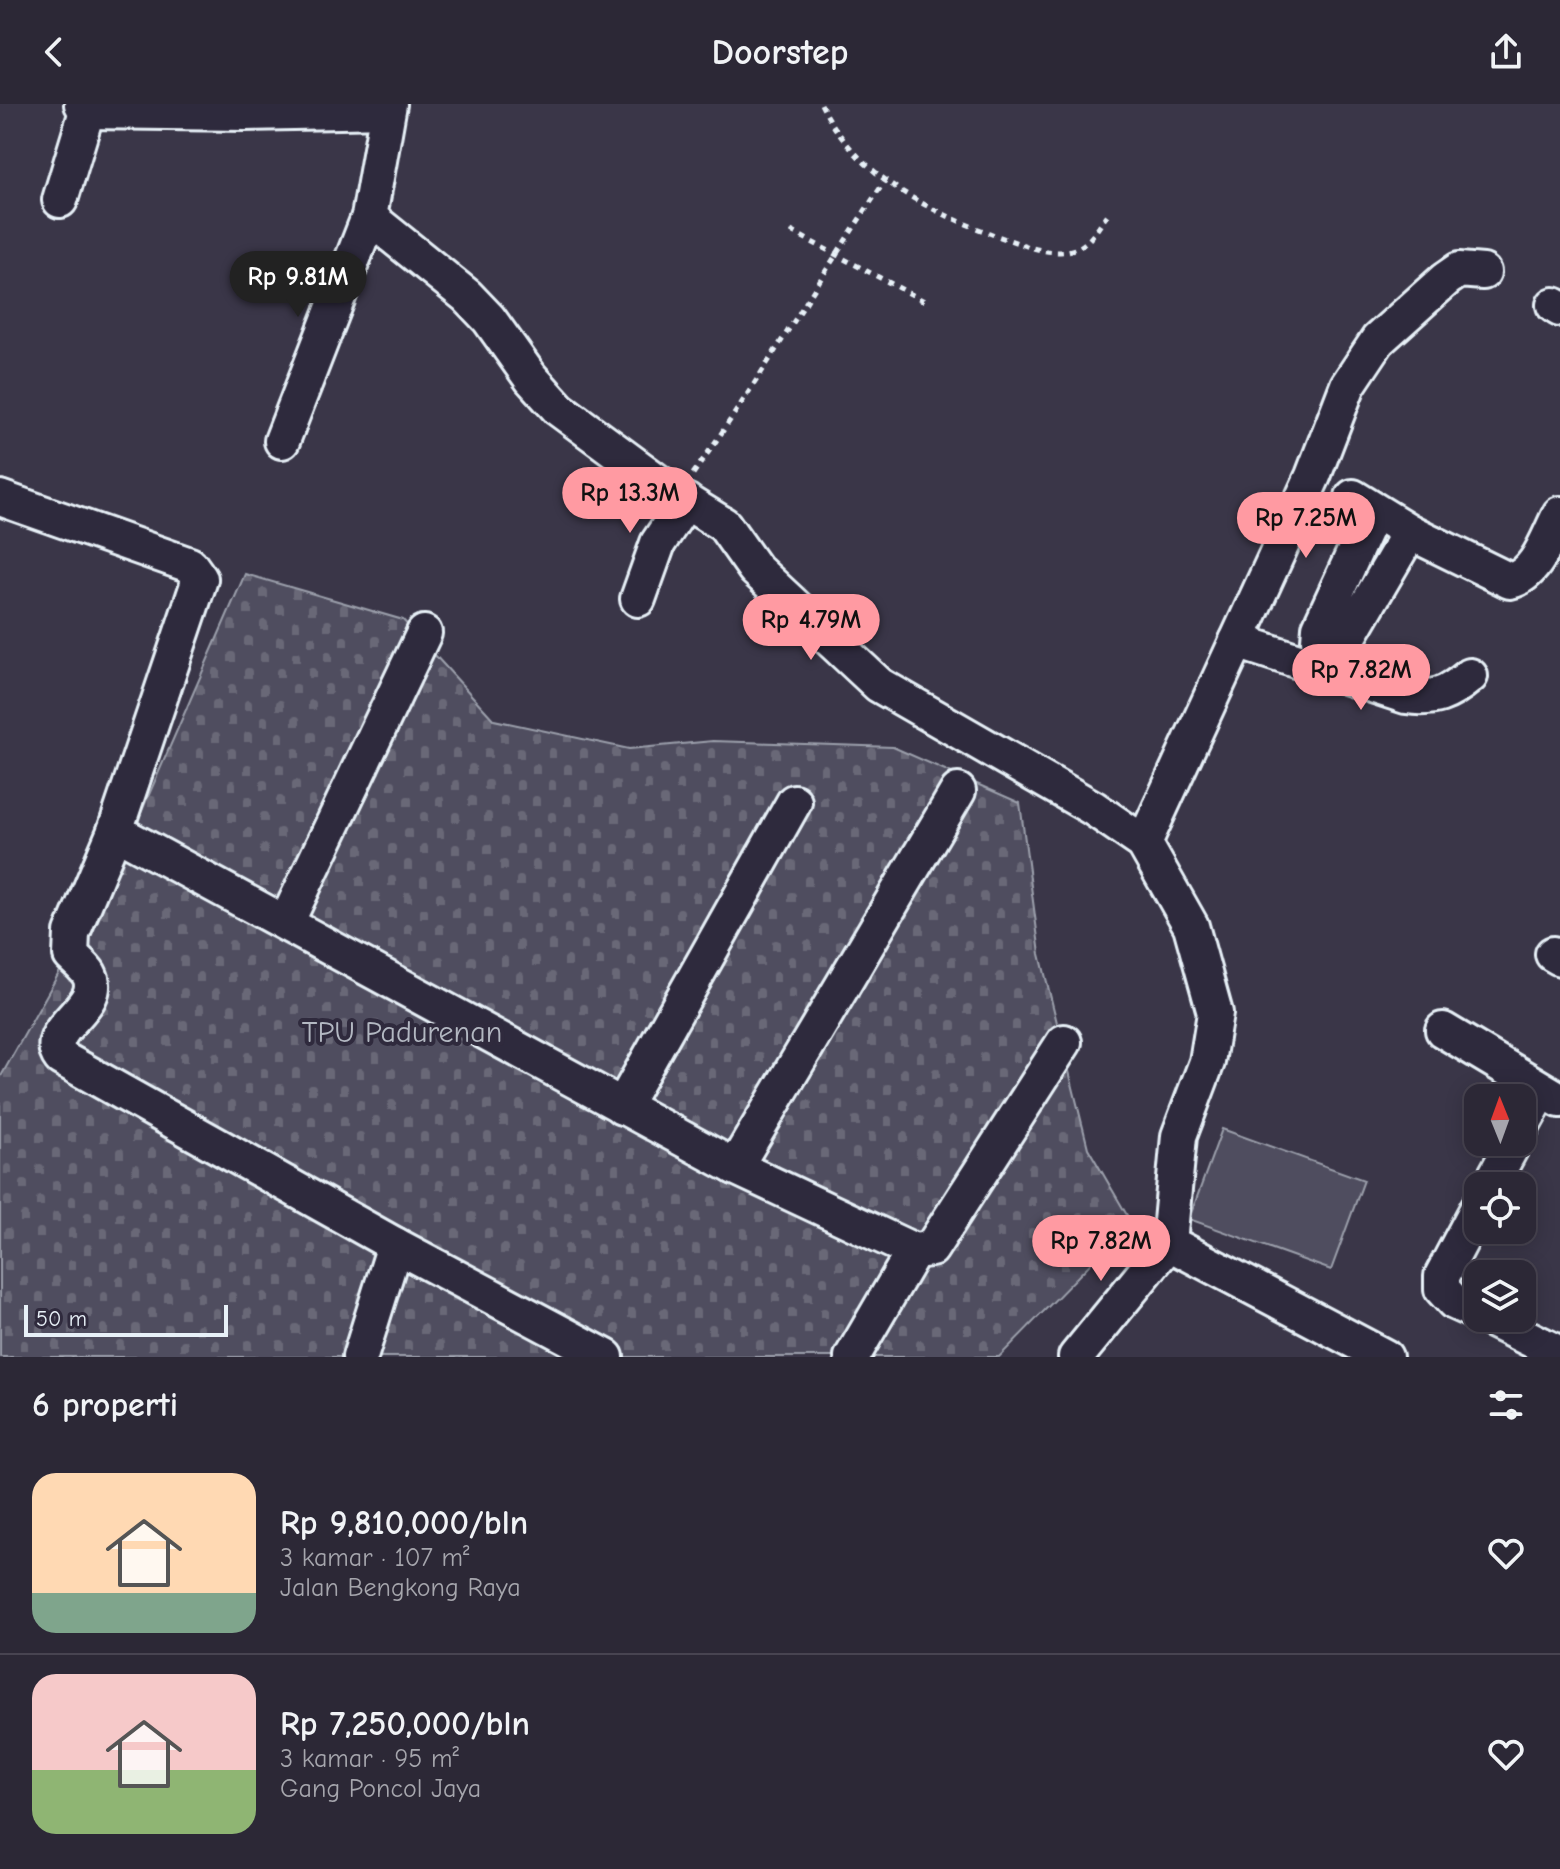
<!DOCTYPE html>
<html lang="id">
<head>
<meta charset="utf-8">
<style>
  :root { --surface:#2c2836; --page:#34303e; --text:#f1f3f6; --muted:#a6a6ad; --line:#484451; --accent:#ff9aa2 }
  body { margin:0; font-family:"Comic Neue",sans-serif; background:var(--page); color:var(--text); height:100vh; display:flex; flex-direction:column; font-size:30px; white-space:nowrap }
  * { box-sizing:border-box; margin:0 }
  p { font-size:26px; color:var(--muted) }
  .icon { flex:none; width:44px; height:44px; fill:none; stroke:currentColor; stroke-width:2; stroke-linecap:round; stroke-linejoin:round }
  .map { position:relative; height:1253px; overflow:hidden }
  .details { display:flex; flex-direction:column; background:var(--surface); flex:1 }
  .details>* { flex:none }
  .needle { width:52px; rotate:359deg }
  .tools { position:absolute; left:1464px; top:980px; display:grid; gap:16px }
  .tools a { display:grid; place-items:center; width:72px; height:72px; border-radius:16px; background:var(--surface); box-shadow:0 4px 20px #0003,0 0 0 2px var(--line); font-size:40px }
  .scale { position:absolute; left:24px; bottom:20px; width:204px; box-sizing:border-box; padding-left:8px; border:4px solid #e8f1f8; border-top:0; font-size:22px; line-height:28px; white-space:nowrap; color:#e8f1f8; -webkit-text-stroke:6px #2f2a3d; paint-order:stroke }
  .price { position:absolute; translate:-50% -68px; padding:0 18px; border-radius:28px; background:var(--accent); color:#111; font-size:26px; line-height:52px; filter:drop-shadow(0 2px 4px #0008) }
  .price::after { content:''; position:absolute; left:50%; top:48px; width:24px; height:18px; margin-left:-12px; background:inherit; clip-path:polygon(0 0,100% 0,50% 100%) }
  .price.on { background:#222; color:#fff }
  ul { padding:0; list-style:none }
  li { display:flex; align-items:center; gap:24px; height:200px; padding:0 32px }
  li+li { border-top:2px solid var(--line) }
  li span { display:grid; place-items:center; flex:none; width:224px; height:160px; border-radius:24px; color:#555 }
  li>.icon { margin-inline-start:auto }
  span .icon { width:96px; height:96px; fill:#fffc; stroke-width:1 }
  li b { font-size:34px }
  h2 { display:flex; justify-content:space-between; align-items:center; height:96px; padding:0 32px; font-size:34px }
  header { display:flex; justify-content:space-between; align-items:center; height:104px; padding:0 32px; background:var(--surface); font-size:36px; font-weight:700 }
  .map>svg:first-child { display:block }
  .cemetery { fill:url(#cemetery-stones); stroke:#9ca0ac; stroke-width:2 }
  .garden { fill:#504e5f; stroke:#9ca0ac; stroke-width:2 }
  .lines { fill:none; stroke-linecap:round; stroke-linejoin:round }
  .minor-casing { stroke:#e8f1f8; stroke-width:40 }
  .path { stroke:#e8f1f8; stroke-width:5; stroke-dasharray:6 6; stroke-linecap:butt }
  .minor { stroke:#2f2a3d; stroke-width:34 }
  .labels { text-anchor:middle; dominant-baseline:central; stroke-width:8; stroke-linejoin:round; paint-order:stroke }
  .park-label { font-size:30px; fill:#b3b8c2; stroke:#2f2a3d }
</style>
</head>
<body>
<header><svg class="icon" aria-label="back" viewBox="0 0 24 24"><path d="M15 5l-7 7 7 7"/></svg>Doorstep<svg class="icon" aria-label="share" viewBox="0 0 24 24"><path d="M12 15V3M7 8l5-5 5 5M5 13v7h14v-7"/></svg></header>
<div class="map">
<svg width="1560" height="1253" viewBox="0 0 1560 1253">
  <defs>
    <pattern id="cemetery-stones" width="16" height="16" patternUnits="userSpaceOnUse" patternTransform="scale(2)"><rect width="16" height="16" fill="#504e5f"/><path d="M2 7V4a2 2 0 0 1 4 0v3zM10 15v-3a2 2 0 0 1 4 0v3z" fill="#696877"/></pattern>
  </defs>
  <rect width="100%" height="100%" fill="#3a3648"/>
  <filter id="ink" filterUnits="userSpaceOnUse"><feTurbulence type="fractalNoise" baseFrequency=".0125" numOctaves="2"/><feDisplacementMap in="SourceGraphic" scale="16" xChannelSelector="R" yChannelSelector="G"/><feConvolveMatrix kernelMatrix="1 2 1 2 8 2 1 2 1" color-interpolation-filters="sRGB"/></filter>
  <g filter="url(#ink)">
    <!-- cemetery -->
    <path class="cemetery" d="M245,470L403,516L494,616L629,645L713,637L893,643L1020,699L1040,850L1088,1044L1131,1118L999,1253H0V974L114,771Z"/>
    <!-- garden -->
    <path class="garden" d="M1222,1025L1364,1076L1331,1166L1189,1115Z"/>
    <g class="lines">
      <!-- minor casing -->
      <g class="minor-casing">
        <g id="minor">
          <path d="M82,0L87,7L246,9L387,6"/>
          <path d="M389,0L369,113L467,192L489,215L531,274L559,305L677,392L724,421L755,465L879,581L1093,704L1144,739L1191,822L1215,909L1207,958L1179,1032L1169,1139L1076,1253"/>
          <path d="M60,96L87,7"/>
          <path d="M1554,201L1560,205"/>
          <path d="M282,337L369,113"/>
          <path d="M1353,393L1410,428L1510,477C1537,471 1548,433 1560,410"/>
          <path d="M0,394L190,461L200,475L115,727L72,829L71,851C76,856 85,863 89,870C107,903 39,924 61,954L395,1141L606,1253"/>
          <path d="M1373,408L1320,523L1319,536L1330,544L1344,541L1410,428"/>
          <path d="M638,495L658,439L686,397"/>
          <path d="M1237,537L1406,592C1435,596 1447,591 1470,572"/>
          <path d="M115,727L735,1063L914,1147L931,1145L1064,938"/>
          <path d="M1144,739L1313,372L1348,281L1378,236L1446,175L1459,166L1483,168"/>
          <path d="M286,819L424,529"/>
          <path d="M1553,850L1560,854"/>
          <path d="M1443,926L1560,996"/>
          <path d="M622,1003L794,698"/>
          <path d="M1522,1022L1542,986"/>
          <path d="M735,1063L958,687"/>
          <path d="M1490,1082L1514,1038"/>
          <path d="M1478,1104L1442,1172V1185L1454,1198L1478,1209"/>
          <path d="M1169,1139L1385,1253"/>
          <path d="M1488,1214L1560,1250"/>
          <path d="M360,1253L395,1141"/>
          <path d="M852,1253L914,1147"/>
        </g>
      </g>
      <!-- path -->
      <g class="path">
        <path d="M821,0C858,75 933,110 1009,136C1030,143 1053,153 1075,145C1090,140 1099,122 1108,110"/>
        <path d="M791,127L926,198"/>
        <path d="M693,370C761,275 819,173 885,77"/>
      </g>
      <!-- minor -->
      <use href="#minor" class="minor"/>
    </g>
  </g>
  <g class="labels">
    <!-- park labels -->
    <g class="park-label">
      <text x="402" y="928">TPU Padurenan</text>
    </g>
  </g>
</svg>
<div class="tools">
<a><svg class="needle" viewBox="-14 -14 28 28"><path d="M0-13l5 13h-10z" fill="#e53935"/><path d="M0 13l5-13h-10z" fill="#a6a6ad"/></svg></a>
<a><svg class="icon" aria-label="locate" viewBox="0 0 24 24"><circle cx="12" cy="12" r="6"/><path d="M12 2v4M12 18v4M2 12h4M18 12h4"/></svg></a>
<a><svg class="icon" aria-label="layers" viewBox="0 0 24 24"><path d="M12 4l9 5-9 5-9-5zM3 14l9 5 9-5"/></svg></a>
</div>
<div class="scale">50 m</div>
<b class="price on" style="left:298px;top:215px">Rp 9.81M</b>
<b class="price" style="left:630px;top:431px">Rp 13.3M</b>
<b class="price" style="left:1306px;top:456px">Rp 7.25M</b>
<b class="price" style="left:811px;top:558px">Rp 4.79M</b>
<b class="price" style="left:1361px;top:608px">Rp 7.82M</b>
<b class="price" style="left:1101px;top:1179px">Rp 7.82M</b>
</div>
<section class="details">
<h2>6 properti<svg class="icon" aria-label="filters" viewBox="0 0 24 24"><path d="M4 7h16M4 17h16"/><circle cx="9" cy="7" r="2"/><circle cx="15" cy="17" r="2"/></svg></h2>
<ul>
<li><span style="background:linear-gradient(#ffd9b3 75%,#7fa58c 0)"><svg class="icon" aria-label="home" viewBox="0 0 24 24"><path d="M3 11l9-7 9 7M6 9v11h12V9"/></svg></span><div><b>Rp 9,810,000/bln</b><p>3 kamar · 107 m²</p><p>Jalan Bengkong Raya</p></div><svg class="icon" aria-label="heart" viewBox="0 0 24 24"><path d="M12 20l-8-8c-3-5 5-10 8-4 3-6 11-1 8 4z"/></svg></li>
<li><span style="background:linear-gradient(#f6c9c9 60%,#8fb573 0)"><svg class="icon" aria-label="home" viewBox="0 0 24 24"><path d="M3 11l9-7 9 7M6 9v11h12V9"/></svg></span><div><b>Rp 7,250,000/bln</b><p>3 kamar · 95 m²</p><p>Gang Poncol Jaya</p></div><svg class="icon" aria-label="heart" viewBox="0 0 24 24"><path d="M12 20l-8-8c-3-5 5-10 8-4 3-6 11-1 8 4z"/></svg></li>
</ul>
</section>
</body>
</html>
